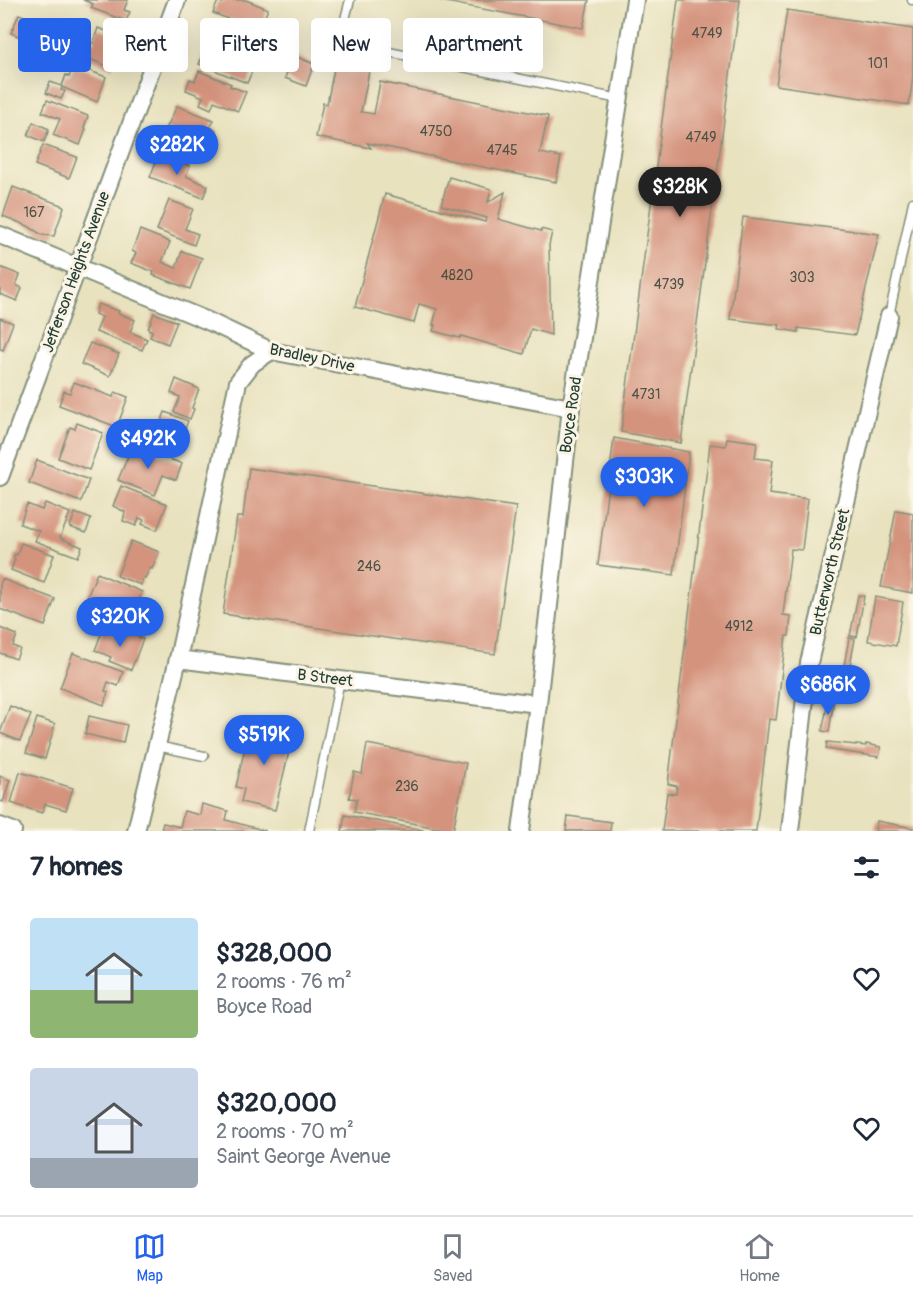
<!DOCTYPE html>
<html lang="en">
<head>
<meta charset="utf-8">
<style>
  :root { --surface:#fff; --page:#f6f6f7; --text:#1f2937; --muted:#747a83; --line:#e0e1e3; --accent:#2563eb }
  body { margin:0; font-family:Pangolin,sans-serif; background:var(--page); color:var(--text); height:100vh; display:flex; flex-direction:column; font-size:22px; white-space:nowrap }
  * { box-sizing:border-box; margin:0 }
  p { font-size:20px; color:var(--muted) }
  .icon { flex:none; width:33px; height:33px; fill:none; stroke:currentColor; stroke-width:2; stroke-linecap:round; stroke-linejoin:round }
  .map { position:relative; height:831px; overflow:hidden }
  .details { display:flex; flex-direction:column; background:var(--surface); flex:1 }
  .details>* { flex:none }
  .banner { position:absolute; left:18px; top:18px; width:600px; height:54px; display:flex; gap:12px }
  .price { position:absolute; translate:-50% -51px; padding:0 14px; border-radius:21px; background:var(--accent); color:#fff; font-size:20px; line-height:39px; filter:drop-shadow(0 2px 3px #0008) }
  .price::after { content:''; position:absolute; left:50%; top:36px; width:18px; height:14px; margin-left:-9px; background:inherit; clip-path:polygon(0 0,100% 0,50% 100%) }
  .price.selected { background:#222; color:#fff }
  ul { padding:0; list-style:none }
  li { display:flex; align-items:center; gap:18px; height:150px; padding:0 30px }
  li span { display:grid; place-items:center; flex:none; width:168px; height:120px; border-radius:6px; color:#555 }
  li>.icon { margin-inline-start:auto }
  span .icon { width:72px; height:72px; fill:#fffc; stroke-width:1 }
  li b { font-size:26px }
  h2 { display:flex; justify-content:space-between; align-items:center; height:72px; padding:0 30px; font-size:26px }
  .pill { padding:0 21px; border-radius:6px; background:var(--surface); box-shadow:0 6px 24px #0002; font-size:21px; line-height:54px }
  .pill.selected { background:var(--accent); color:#fff }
  .tab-bar { display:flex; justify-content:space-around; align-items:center; height:84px; border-top:2px solid var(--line); background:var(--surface); font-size:16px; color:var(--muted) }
  .tab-bar a { display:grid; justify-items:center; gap:3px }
  .tab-bar .selected { color:var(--accent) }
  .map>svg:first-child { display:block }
  .building { fill:#d4937d }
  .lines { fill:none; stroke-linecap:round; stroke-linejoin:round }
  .service-casing { stroke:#84907a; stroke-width:11 }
  .minor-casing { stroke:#84907a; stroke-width:20 }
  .service { stroke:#fff; stroke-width:8 }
  .minor { stroke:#fff; stroke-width:16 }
  .labels { text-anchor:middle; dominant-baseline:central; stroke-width:6; stroke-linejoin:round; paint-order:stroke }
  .number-label { font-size:14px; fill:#4c5246 }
  .street-label { font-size:16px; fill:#1f3d34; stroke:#fcf5e5 }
</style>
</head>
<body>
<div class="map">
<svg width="913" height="831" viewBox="0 0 913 831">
  <rect width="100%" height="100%" fill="#fcf5e5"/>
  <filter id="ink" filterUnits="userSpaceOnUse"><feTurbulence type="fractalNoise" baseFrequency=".0167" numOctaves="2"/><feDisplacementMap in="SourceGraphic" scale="12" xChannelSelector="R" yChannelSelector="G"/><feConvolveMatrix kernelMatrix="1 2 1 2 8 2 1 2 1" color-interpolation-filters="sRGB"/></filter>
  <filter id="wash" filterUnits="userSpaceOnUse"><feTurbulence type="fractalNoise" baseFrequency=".008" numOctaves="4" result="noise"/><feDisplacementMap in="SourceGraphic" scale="24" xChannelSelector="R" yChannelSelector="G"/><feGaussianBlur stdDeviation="1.35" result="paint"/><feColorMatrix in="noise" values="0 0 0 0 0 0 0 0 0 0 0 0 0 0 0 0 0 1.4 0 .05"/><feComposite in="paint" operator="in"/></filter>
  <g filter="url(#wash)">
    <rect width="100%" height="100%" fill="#e8e2bf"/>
    <g id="blocks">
      <!-- building -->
      <g class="building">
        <path d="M83,0H128L124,10L130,12L126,21L91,8L93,4Z"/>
        <path d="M224,0H246L268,9L259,31L213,13L218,1L223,3Z"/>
        <path d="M440,0H589L583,28L440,1Z"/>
        <path d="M678,0H740L681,443L621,432Z"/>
        <path d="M787,10L913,29V76L909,105L776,85Z"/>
        <path d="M19,14L75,37L67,56L11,33Z"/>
        <path d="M98,28L122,37L112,68L72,52L77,37L93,43Z"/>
        <path d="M217,36L260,53L247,83L199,64L205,50L210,52Z"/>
        <path d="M337,54L371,61L361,112L374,114L380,82L548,116L540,153L561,157L556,182L367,143L371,148L316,137L323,103L327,104Z"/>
        <path d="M293,55L314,64L306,86L285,78Z"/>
        <path d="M74,65L106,77L97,102L62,87L61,90L65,91L61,99L46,93L50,82L62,86L66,75L69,77Z"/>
        <path d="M199,71L231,84L230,86L246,92L238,111L214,101L211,109L200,104L203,97L186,90L190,79L195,81Z"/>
        <path d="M47,100L88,116L84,128L86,129L80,145L53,135L60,119L42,112Z"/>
        <path d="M177,106L214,120L210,128L216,130L211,144L205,141L200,152L182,144L185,137L166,129Z"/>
        <path d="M33,122L49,129L44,142L28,135Z"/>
        <path d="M43,145L77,157L69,178L35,165Z"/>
        <path d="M159,154L190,166L186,176L208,186L203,198L150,177Z"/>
        <path d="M449,177L491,189L488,202L505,192L498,219L541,231V229L552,232L549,245L551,335L531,329L524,354L461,336L460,338L433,331L435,325H433L437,309L419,304L414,323L355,307L385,194L485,222L487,218L441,205Z"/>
        <path d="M13,187L61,205V206L64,207L54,236L42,235L28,226L3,216Z"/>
        <path d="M169,200L193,209L185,229L198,234L194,245L157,230Z"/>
        <path d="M743,217L879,234L855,335L798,328V332L779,329L780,325L730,319Z"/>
        <path d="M140,230L170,242L162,262L176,268L182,251L202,258L190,289L153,275L154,272L131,263L136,253L132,251Z"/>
        <path d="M0,267L20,275L16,285L22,288L17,301L0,294Z"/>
        <path d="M98,304L119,311L118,313L135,320L130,332L147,339L142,350L96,332L102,317L95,314Z"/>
        <path d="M154,313L177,322L168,344L150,337L152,331L148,329Z"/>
        <path d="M0,318L13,323L3,350L0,349Z"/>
        <path d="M90,343L119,354L110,376L81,364Z"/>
        <path d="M176,379L199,389L192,408L194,409L190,419L174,412L180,397L171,393Z"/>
        <path d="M74,382L113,397L115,392L128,397L117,427L59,405L64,391L70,393Z"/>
        <path d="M165,412L188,421L179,444L157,434Z"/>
        <path d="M77,423L103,433L89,470L58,458L70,427L75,429Z"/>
        <path d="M614,438L689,452L674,575L598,565Z"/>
        <path d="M727,438L757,442L755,458L773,460L769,494L808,499L802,550L791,549L783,615L791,616L789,636H786L776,720L769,719L756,831H662L667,793L676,794L677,786L668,784L710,444L726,446Z"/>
        <path d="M133,444L182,464L176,480L163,475L155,495L118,480Z"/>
        <path d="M37,460L89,480L81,502L29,483Z"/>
        <path d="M249,468L516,507L495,654L223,614L237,517H243Z"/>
        <path d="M121,486L167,504L157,530L142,524L144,520L139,518L136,526L123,521L125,512L113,506Z"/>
        <path d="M45,503L70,513L60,538L82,547L78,557L35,541L39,531L20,524L27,504L42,510Z"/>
        <path d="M896,510L913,513V593L881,587Z"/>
        <path d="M75,513L91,519L86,533L70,527Z"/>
        <path d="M131,541L159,552L152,569L150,568L145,578L143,577L141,585L117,576Z"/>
        <path d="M21,543L54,555L44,583L11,570L15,559L13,558L15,554L17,555Z"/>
        <path d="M97,573L142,592L129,626L83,607Z"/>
        <path d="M2,579L55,599L45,626L0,609V585Z"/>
        <path d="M858,595L864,596L857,637L850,636Z"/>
        <path d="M875,597L903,602L896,646L868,641Z"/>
        <path d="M0,628L17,635L13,646L20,649L16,659L0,653Z"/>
        <path d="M103,629L120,636L123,630L143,639L131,670L109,661L111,657L95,650Z"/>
        <path d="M849,638L855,639L846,687H840Z"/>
        <path d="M73,653L123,672L118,686L108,682L105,691L108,692L104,705L60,688Z"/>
        <path d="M829,698L834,699L829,732L822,731Z"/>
        <path d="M10,706L31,715L20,741L0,733Z"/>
        <path d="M89,716L127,725L123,743L85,734Z"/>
        <path d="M37,718L55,724L45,759L26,753Z"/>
        <path d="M250,725L293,735L275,810L241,802L244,789L236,787Z"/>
        <path d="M827,742L866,746V744L881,747L879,757L826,749Z"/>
        <path d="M367,744L466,763L453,831L354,812L357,799L349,798L354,772L362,774Z"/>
        <path d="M20,772L73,788L66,810L45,804L42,813L11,803Z"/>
        <path d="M0,776L10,780L3,802L0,801Z"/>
        <path d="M202,804L228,811L226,820L266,831H161L163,823L180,827L184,811L200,815Z"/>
        <path d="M345,815L423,830V831H342Z"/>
        <path d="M568,816L611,822L610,831H566Z"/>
        <path d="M877,821L913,828V831H875Z"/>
      </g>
    </g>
  </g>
  <g filter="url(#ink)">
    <use href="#blocks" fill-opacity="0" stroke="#84907a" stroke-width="1.5"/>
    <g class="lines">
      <!-- service casing -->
      <g class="service-casing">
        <g id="service">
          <path d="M350,0L345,19L361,40L374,49L619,99"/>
          <path d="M912,0H913"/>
          <path d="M889,316L913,202"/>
          <path d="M157,746L204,756"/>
          <path d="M309,831L340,680"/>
        </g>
      </g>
      <!-- minor casing -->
      <g class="minor-casing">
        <g id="minor">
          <path d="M0,235L208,321L271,351L571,408"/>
          <path d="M0,477L177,0"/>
          <path d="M178,659L340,680L538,704"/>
          <path d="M0,826L13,831"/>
          <path d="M136,831L178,659L238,382L252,364L271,351"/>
          <path d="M521,831L538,704L571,408L635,0"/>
          <path d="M790,831L809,663L889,316"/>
        </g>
      </g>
      <!-- service -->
      <use href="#service" class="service"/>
      <!-- minor -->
      <use href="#minor" class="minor"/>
    </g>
  </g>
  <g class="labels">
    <!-- number labels -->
    <g class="number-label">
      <text x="707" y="33">4749</text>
      <text x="878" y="63">101</text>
      <text x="436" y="131">4750</text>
      <text x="701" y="137">4749</text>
      <text x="502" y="150">4745</text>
      <text x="34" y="212">167</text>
      <text x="457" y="275">4820</text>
      <text x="802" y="277">303</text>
      <text x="669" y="284">4739</text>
      <text x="646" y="394">4731</text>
      <text x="369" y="566">246</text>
      <text x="739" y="626">4912</text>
      <text x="407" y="786">236</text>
    </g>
    <!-- street labels -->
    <g class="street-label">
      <text transform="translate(76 272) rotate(-70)">Jefferson Heights Avenue</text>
      <text transform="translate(312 358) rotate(12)">Bradley Drive</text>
      <text transform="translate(571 415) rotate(-82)">Boyce Road</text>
      <text transform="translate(830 572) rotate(-77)">Butterworth Street</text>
      <text transform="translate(325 678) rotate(7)">B Street</text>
    </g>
  </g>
</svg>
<b class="price" style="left:177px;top:176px">$282K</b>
<b class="price selected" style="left:680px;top:218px">$328K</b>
<b class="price" style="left:148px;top:470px">$492K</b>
<b class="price" style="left:644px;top:508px">$303K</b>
<b class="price" style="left:120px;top:648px">$320K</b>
<b class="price" style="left:828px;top:716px">$686K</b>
<b class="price" style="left:264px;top:766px">$519K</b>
<div class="banner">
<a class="pill selected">Buy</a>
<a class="pill">Rent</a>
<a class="pill">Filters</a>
<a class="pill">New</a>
<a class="pill">Apartment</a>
</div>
</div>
<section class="details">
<h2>7 homes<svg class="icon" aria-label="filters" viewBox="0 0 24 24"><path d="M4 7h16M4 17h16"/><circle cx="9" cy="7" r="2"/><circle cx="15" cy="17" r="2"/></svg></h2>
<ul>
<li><span style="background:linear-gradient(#bfe0f5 60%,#8fb573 0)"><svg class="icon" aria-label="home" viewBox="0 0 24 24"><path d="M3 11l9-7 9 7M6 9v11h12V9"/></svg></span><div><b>$328,000</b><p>2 rooms · 76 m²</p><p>Boyce Road</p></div><svg class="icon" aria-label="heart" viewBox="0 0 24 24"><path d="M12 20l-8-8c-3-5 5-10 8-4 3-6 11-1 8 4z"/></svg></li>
<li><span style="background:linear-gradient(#c9d6e8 75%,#9aa5b1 0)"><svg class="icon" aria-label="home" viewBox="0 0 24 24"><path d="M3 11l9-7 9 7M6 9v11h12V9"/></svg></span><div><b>$320,000</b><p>2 rooms · 70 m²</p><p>Saint George Avenue</p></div><svg class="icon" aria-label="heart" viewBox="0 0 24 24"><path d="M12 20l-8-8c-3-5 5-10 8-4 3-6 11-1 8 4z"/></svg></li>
</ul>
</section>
<nav class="tab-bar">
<a class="selected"><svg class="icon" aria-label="map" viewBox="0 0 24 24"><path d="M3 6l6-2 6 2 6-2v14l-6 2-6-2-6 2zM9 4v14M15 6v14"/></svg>Map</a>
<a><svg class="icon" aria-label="saved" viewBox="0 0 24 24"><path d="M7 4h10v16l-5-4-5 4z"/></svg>Saved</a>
<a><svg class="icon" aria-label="home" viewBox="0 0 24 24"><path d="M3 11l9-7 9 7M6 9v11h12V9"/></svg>Home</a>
</nav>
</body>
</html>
